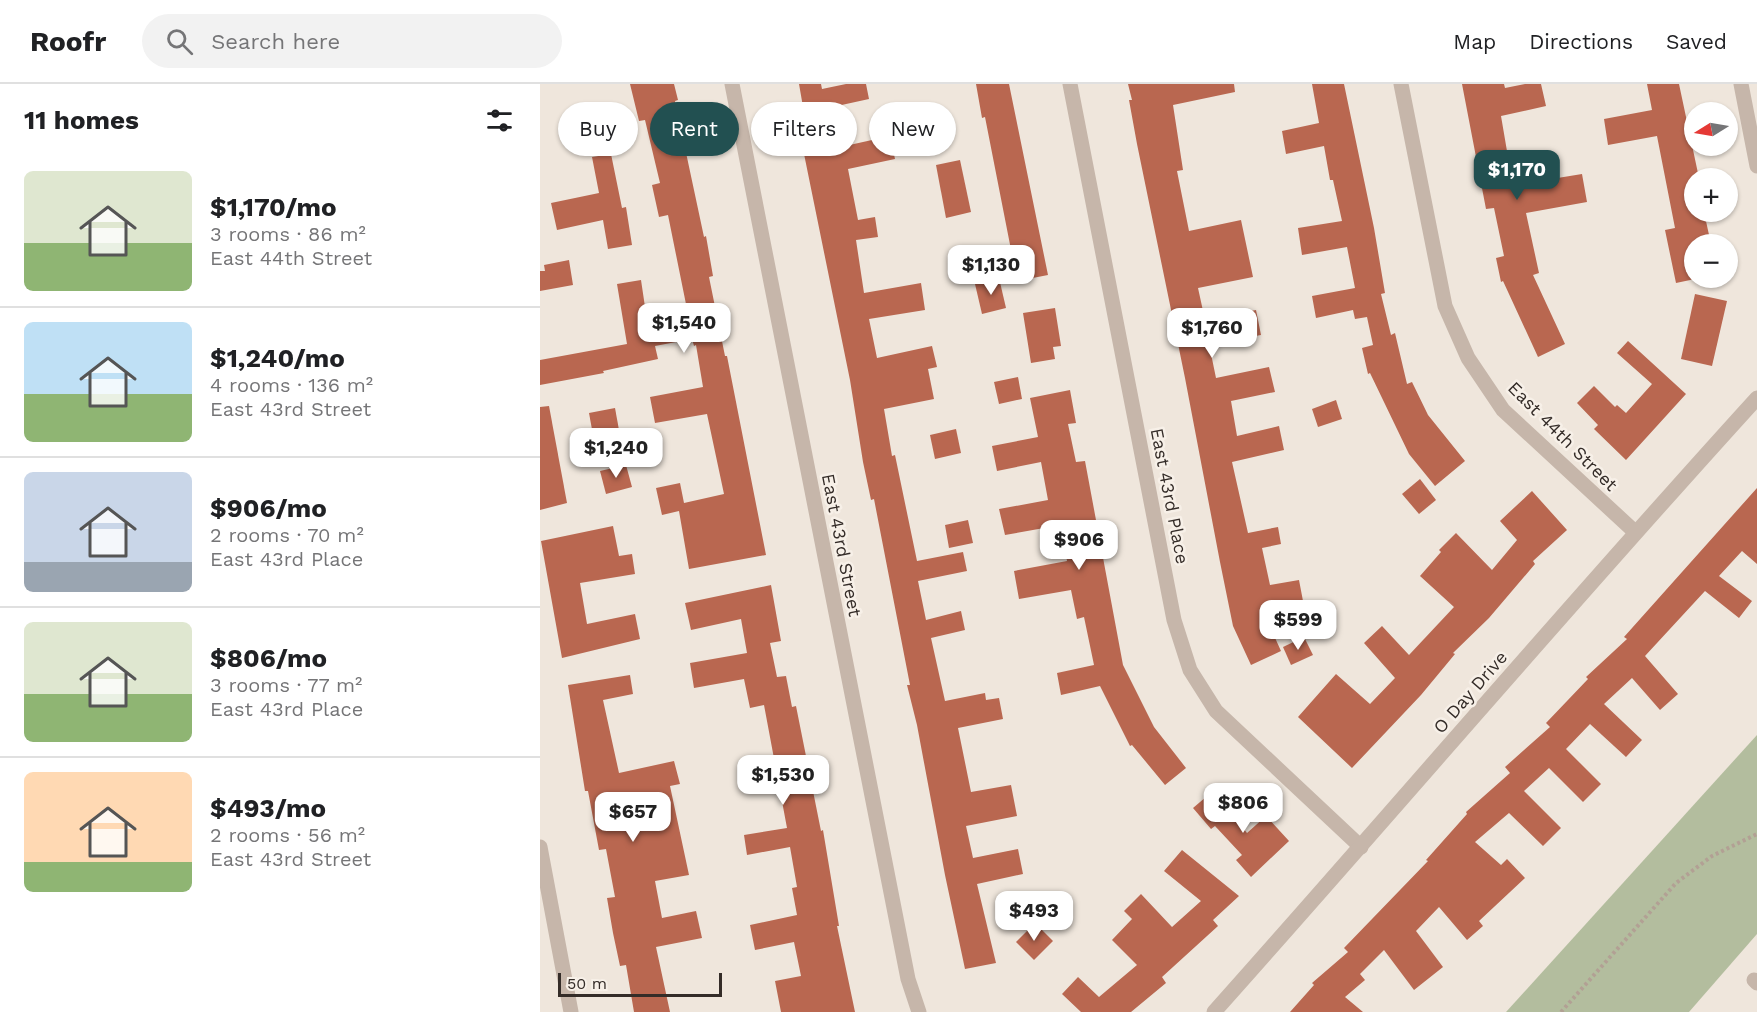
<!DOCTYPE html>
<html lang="en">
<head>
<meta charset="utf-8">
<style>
  :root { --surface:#fff; --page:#f2f2f2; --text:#202124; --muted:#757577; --line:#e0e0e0; --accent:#225051 }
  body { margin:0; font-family:"Work Sans",sans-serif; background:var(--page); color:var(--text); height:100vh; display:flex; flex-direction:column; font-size:22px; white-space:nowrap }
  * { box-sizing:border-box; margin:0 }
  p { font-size:20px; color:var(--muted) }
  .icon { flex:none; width:33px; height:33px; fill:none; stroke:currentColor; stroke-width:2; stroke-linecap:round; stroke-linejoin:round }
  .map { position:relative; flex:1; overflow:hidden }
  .drawer { display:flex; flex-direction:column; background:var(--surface); width:540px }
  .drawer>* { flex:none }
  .guide { position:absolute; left:18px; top:18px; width:570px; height:54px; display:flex; gap:12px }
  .needle { width:39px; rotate:259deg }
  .buttons { position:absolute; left:1144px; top:18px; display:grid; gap:12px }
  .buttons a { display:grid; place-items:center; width:54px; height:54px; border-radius:50%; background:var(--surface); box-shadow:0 2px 4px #0004; font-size:30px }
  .scale { position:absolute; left:18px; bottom:15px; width:164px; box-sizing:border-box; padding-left:6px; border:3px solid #342c28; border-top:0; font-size:16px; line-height:21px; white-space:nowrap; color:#342c28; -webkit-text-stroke:4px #f7f0e8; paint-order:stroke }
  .price { position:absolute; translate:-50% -51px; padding:0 14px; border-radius:12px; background:#fff; color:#222; font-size:20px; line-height:39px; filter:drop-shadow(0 2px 3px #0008) }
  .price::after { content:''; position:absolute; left:50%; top:36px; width:18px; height:14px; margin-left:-9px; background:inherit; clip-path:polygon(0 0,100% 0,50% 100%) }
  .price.selected { background:var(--accent); color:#fff }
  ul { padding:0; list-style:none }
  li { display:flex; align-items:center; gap:18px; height:150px; padding:0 24px }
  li+li { border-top:2px solid var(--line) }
  li span { display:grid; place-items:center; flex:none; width:168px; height:120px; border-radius:9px; color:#555 }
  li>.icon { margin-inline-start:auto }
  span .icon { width:72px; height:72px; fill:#fffc; stroke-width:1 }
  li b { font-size:26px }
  h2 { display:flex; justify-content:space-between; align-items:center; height:72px; padding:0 24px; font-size:26px }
  .tag { padding:0 21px; border-radius:27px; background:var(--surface); box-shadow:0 2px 4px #0004; font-size:21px; line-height:54px }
  .tag.selected { background:var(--accent); color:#fff }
  header { display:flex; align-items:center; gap:36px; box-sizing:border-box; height:84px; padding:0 30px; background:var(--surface); border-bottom:2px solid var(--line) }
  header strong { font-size:28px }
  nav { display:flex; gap:33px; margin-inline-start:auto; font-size:21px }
  .search { width:420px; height:54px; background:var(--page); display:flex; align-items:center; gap:15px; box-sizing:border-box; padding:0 21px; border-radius:33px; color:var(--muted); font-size:22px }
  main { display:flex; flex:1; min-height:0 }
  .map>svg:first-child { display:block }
  .green { fill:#b3bd9e }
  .building { fill:#b96750 }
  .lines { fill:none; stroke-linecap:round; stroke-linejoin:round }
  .path { stroke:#b2a094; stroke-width:4; stroke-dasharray:3 3; stroke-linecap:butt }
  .minor { stroke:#c6b6aa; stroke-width:15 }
  .labels { text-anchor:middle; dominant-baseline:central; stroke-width:5; stroke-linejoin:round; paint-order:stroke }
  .street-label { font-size:18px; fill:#342c28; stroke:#f7f0e8 }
</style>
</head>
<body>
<header>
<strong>Roofr</strong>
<div class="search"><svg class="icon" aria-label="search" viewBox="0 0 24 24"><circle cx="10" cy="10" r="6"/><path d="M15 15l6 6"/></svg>Search here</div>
<nav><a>Map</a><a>Directions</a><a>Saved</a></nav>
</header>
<main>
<section class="drawer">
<h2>11 homes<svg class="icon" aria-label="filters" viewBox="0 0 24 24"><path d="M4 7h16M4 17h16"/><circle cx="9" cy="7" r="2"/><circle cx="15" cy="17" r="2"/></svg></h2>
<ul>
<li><span style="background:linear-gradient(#dfe7d0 60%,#8fb573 0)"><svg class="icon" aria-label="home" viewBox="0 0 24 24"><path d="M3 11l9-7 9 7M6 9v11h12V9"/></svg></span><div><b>$1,170/mo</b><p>3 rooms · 86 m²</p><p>East 44th Street</p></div></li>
<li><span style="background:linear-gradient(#bfe0f5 60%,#8fb573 0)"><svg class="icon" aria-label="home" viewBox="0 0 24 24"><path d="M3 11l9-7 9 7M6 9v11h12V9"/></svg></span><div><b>$1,240/mo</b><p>4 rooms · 136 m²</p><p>East 43rd Street</p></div></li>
<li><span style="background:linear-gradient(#c9d6e8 75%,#9aa5b1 0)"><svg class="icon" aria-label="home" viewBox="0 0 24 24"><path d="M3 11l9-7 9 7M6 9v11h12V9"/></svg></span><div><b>$906/mo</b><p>2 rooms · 70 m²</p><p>East 43rd Place</p></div></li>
<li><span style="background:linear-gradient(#dfe7d0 60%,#8fb573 0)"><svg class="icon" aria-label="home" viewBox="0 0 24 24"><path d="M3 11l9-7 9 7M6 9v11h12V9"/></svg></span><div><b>$806/mo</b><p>3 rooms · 77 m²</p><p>East 43rd Place</p></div></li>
<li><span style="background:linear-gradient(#ffd9b3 75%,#8fb573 0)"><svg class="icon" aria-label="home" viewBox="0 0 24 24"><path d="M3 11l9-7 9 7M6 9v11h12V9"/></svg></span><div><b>$493/mo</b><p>2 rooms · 56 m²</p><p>East 43rd Street</p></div></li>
</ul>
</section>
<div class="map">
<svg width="1217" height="928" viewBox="0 0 1217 928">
  <rect width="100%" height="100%" fill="#efe6dc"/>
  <!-- green -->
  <path class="green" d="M1217,651V850L1149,928H966Z"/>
  <!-- building -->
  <g class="building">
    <path d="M90,0H134L138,16L135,17L164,153L166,152L173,192L169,193L185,272H187L226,471L149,485L139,427L122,431L116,404L140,399L144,419L184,410L167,330L115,339L110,313L163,303L156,261L154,262L152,255L115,262L118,275L63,287L64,289L0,301V276L87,260L77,200L101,196L108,243L149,235L128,131L119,133L112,101L120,99L105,36L99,37Z"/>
    <path d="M259,0H281L282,5L306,0H326L329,15L297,22L305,62L350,52L355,75L308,85L318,136L335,133L338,153L316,156L324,209L381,199L385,226L329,235L337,274L392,262L397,283L388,285L394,315L344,325L352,372L355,371L377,477L423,468L427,487L378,497L386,536L421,527L425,546L391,554L405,617L445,609L446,616L459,614L463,635L418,644L431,708L471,701L477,732L426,742L433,774L478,765L483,790L437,800L456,879L425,885L405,791L377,641L367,601H370L334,415L331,416L323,378L310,296L263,65L258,41L266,40Z"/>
    <path d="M436,0H469L508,191L467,199L464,183L474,181L445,33L442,34Z"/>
    <path d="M588,0H694L695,8L633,21L643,86L637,87L649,147L701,136L713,193L658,204L665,236L716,226L721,251L669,260L676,294L729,283L735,308L691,317L697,352L739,342L744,366L692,378L708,449L738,443L741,460L722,464L730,501L759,496L763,517L722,525L741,567L711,581L693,542L680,478L645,294L597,60L589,16H592Z"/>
    <path d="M772,0H804L834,144L845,209L841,210L851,251L855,249L867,300L872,298L888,331L925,377L895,402L869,370L830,289L828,290L822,264L833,261L827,233L815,235L813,226L776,234L772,212L815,204L807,163L762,171L758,144L802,137L793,96H790L784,62L746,70L742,47L779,39Z"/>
    <path d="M922,0H964L965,4L985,0H1001L1006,22L961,32L968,73L975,71L981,100L1042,90L1047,118L986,129L999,189L993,191L1025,260L998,273L963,197L961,198L956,174L964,172L954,124L946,125Z"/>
    <path d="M1107,0H1139L1159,94H1155V128H1164L1171,160H1155V195L1136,199L1125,146L1135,144L1117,52L1068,61L1064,35L1112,26Z"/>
    <path d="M71,70L82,124L86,123L92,161L68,165L63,136L17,146L11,119L59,109L52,73Z"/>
    <path d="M420,76L431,128L406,134L396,81Z"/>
    <path d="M29,176L33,201L0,207V187H5L4,181Z"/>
    <path d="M459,194L466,224L442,230L435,200Z"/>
    <path d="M1155,210L1187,217L1172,282L1141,275Z"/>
    <path d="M515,224L521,262L513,263L515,275L491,279L483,229Z"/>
    <path d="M1088,257L1146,310L1086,376L1054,345L1058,341L1037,319L1054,302L1075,323L1077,321L1086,329L1112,300L1077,269Z"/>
    <path d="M478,293L482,315L459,320L454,298Z"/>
    <path d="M530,306L536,339L528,340L536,378L545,377L583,581L614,643L646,684L625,701L592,661L590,662L560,602L521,611L517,589L554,581L544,533L537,535L531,506L479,515L474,487L527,477L521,441L465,451L459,425L508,416L501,378L457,387L452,362L498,353L490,314Z"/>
    <path d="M796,316L802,335L778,343L772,325Z"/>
    <path d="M9,322L27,419L0,426V323Z"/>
    <path d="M75,324L79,346L53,351L49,329Z"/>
    <path d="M416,345L421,369L395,375L390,351Z"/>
    <path d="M86,381L92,403L66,410L60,387Z"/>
    <path d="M880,395L896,416L879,430L862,410Z"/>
    <path d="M1217,404V480L1202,467L1179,492L1212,517L1199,534L1165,507L1105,572L1138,610L1120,626L1092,594L1064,620L1102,656L1086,673L1050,640L1026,665L1061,700L1043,718L1009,684L984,707L1021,744L1003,762L969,729L935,758L961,781L967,775L985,794L939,837L943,842L927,856L899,823L876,847L903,883L874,906L844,866L820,890L825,896L805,913L823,928H750L774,901L772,899L808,868L804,864L888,777L886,776L927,730L926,728L970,689L965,683L1010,643L1006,639L1048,595L1046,593L1087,555L1084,553Z"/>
    <path d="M992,407L1027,446L993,477L995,480L949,534L913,569L915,570L881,611L812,684L758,633L796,590L830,620L855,594L824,559L842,542L869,571L914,523L880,492L901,468L899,466L916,449L952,486L977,456L960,437Z"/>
    <path d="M428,436L433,459L409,464L405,441Z"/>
    <path d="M73,442L79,472L92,470L95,490L40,499L47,540L95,530L100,555L22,574L1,457Z"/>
    <path d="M231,501L241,557L230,559L237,593L246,592L252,623L256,622L281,747L283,746L299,842H297L315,928H241L235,897L261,892L254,858L215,866L210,841L257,831L252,804L257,803L250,763L207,771L204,751L247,744L224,621L210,624L204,595L154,604L150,579L207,569L201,535L151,546L145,519Z"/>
    <path d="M764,553L773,571L751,581L743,563Z"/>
    <path d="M90,591L93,610L63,616L79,689L134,677L140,700L130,702L149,791L115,797L122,834L156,827L162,854L116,863L130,928H94L86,881L80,882L73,849L67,814L75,813L66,765L59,766L48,707H45L28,601Z"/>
    <path d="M673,707L707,749L726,732L749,757L711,793L696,776L702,771L675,742L671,745L653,724Z"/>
    <path d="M642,766L699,812L673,836L678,842L622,893L626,899L591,928H541L522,910L538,893L559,913L597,881L572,856L592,835L584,827L601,810L632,843L661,817L624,787Z"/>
    <path d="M495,839L513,857L494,876L476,858Z"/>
  </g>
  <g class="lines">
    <!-- path -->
    <path class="path" d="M1021,928L1136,799L1172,772L1217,750"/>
    <!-- minor -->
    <g class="minor">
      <path d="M192,0L368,895L379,928"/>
      <path d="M530,0L634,536L650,586L676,627L821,763"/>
      <path d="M861,0L905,222L928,274L963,326L1095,448"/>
      <path d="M1201,0L1217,82"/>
      <path d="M0,763L31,928"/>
      <path d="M1214,896L1217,899"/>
      <path d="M674,928C856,724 1033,516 1217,314"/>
    </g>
  </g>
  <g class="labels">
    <!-- street labels -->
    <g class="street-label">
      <text transform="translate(1023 352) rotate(45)">East 44th Street</text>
      <text transform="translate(630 412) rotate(79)">East 43rd Place</text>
      <text transform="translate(302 461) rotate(79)">East 43rd Street</text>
      <text transform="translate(930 608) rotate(-49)">O Day Drive</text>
    </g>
  </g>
</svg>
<div class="buttons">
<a><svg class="needle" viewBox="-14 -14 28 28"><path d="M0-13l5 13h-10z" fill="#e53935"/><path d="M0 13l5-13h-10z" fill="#757577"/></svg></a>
<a>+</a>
<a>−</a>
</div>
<div class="scale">50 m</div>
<b class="price selected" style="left:977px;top:117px">$1,170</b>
<b class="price" style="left:451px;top:212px">$1,130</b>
<b class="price" style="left:144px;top:270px">$1,540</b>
<b class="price" style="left:672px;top:275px">$1,760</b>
<b class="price" style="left:76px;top:395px">$1,240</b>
<b class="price" style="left:539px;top:487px">$906</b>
<b class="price" style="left:758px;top:567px">$599</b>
<b class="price" style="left:243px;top:722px">$1,530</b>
<b class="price" style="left:703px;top:750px">$806</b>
<b class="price" style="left:93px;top:759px">$657</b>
<b class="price" style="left:494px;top:858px">$493</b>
<div class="guide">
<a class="tag">Buy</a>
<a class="tag selected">Rent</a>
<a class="tag">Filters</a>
<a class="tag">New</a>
</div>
</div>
</main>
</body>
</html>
